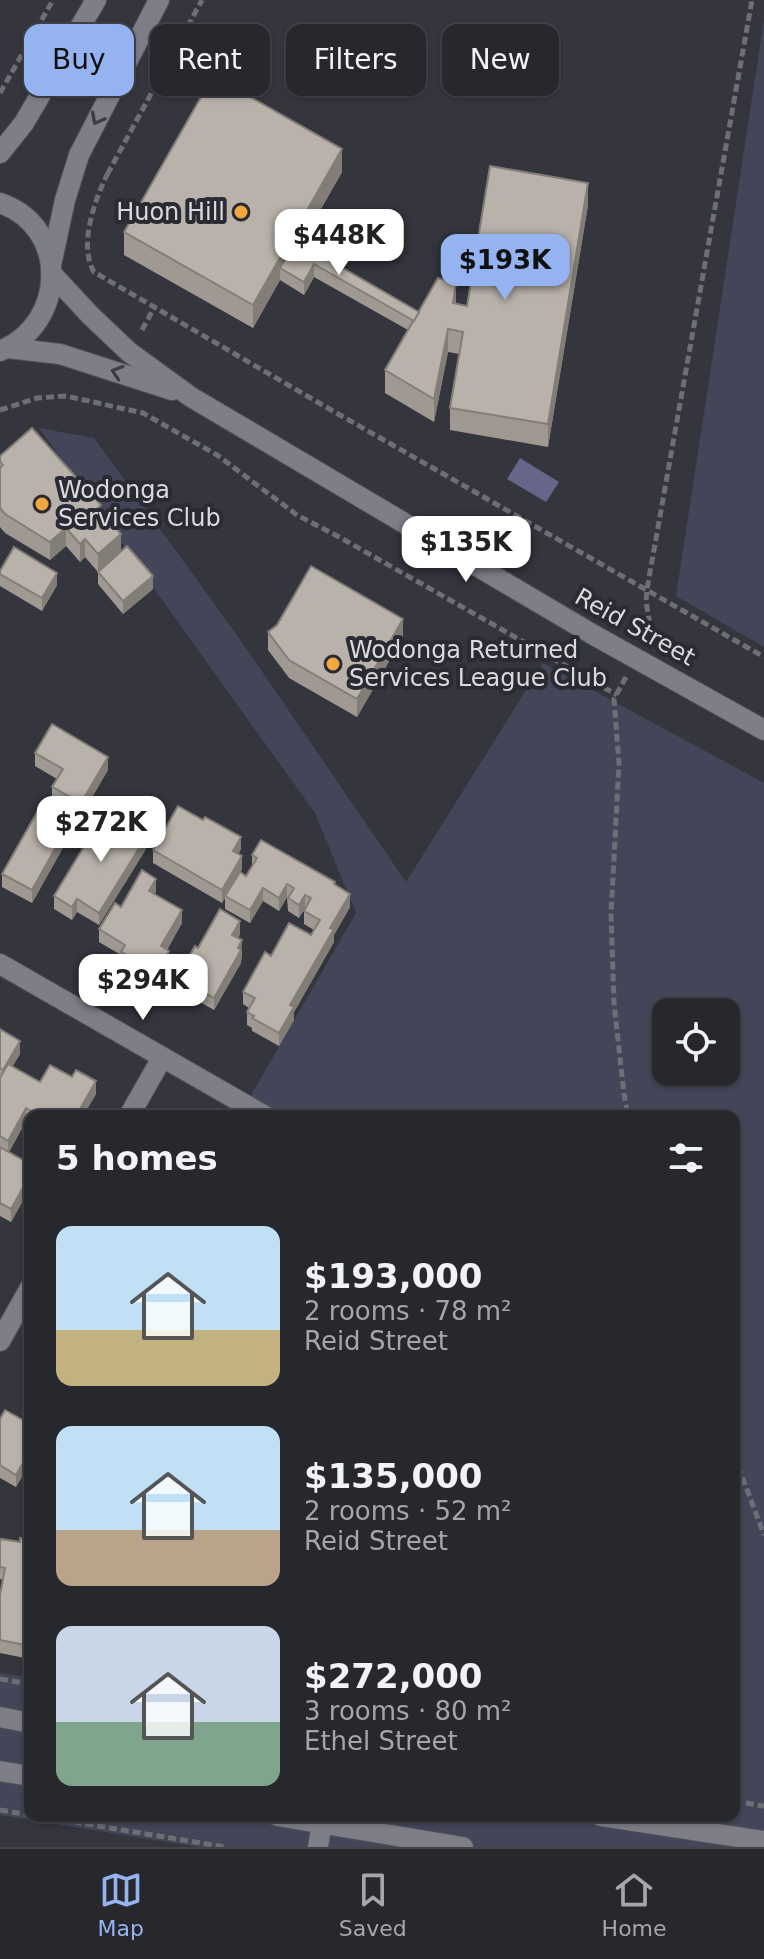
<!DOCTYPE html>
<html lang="en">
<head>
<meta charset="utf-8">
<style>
  :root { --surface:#27282e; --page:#33343a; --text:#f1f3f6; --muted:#a4a6aa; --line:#43444a; --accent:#95b2f1 }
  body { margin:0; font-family:"DejaVu Sans",sans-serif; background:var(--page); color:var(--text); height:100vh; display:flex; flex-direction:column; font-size:30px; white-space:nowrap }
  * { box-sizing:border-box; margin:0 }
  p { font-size:26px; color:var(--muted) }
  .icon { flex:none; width:44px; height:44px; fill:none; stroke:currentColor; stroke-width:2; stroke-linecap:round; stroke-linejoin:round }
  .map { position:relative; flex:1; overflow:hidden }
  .sheet { position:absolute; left:24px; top:1110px; width:716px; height:712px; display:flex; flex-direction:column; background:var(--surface); border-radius:16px; box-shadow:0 2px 6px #0004,0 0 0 2px var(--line) }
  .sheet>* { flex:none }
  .top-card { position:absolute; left:24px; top:24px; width:716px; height:72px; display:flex; gap:16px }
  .buttons { position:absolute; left:652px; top:998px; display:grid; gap:16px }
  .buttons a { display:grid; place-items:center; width:88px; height:88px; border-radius:16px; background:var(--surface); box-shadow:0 2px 6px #0004,0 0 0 2px var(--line); font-size:40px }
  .price { position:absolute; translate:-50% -68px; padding:0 18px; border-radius:16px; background:#fff; color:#222; font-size:26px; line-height:52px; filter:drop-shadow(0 2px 4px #0008) }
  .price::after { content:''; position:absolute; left:50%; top:48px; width:24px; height:18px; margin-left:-12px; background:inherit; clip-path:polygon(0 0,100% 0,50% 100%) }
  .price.current { background:var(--accent); color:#111 }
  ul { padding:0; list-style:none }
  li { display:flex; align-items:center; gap:24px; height:200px; padding:0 32px }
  li span { display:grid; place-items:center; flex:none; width:224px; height:160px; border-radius:16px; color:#555 }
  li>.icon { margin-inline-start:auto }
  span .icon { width:96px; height:96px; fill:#fffc; stroke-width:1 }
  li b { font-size:34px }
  h2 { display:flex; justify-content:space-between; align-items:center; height:96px; padding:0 32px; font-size:34px }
  .pill { padding:0 28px; border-radius:16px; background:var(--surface); box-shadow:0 2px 6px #0004,0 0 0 2px var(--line); font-size:28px; line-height:72px }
  .pill.current { background:var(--accent); color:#111 }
  .tab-bar { display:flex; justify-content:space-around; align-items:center; height:112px; border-top:2px solid var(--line); background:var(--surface); font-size:22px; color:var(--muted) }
  .tab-bar a { display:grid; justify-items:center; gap:4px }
  .tab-bar .current { color:var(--accent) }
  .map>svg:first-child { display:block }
  .green { fill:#444559; fill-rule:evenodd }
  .water { fill:#65668a }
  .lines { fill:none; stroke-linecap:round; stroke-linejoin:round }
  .minor-casing { stroke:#515157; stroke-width:22 }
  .path { stroke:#6e6f76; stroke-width:5; stroke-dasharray:8 4; stroke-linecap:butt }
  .minor { stroke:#7d7e87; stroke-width:20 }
  .wall { fill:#9f9992 }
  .shaded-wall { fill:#827d77 }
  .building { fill:#b9b2aa; stroke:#827d77; stroke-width:2 }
  .oneway { stroke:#3b3c43 }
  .poi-dot { fill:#efa73e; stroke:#2a2b32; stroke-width:3 }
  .labels { text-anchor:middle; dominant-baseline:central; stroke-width:8; stroke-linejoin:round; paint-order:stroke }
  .poi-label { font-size:24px; fill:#d9d9de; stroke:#2a2b32; text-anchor:start }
  .street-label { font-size:24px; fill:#d9d9de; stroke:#2a2b32 }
</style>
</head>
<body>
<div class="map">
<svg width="764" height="1847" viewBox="0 0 764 1847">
  <rect width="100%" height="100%" fill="#34353d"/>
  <!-- green -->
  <g class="green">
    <path d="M764,20V647L676,596Z"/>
    <path d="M39,428L94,438L237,635L406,882L543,663L764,783V1847H198L0,1815V1673L30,1678V1816H734V1116H239L356,913L315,813ZM666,1012H726V1072H666Z"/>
  </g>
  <!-- water -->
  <path class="water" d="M520,458L559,482L546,502L507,479Z"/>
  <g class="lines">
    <!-- minor casing -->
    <g class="minor-casing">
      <g id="minor">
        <path d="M0,153L24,123L96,0"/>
        <path d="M0,203C70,227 67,324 0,351"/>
        <path d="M51,265L65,200L79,155L159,0"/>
        <path d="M51,273L90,315L129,352L191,397L592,634L764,730"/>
        <path d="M8,348L60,354L172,390"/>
        <path d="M0,964L265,1116"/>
        <path d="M129,1116L162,1058"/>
        <path d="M0,1341L30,1288"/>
        <path d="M0,1717L30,1723"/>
        <path d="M0,1771L30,1776"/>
        <path d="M277,1816L463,1847"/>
        <path d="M601,1816L764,1841"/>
        <path d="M318,1847L323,1816"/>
      </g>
    </g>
    <!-- path -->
    <g class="path">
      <path d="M0,93L53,0"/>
      <path d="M107,172L108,173L202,0"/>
      <path d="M108,173C95,199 78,245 94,272L326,407L764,657"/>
      <path d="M142,330L155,306"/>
      <path d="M0,410L37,398L66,396L143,413L217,455L297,515L341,538L617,695"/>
      <path d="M644,635L649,619L646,602L647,589L752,0"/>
      <path d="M626,677L614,699L619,764L611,914L614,1004L624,1094L628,1116"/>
      <path d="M734,1455L764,1535"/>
      <path d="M0,1679L30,1684"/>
      <path d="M734,1801L764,1806"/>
      <path d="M0,1810L30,1815"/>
      <path d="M38,1816L225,1847"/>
    </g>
    <!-- minor -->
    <use href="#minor" class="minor"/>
  </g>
  <!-- wall -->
  <g class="wall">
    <path d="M342,172L301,244L419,312L456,304L467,306L588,205L548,447L450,430V408L459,354L448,352L434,422L385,393V370L408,330L314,277L304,295L280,280L253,328L124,255V232Z"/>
    <path d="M0,456L101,512L121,551L153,589L123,614L98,584V572L85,557L80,562L66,546L50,560L5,533L0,527Z"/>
    <path d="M0,571L57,585L42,611L0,586Z"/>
    <path d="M268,632L403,637L357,717L289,678L268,650Z"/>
    <path d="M35,753L108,770L81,816L52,800V787L57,779L35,766Z"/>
    <path d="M69,837L32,903L2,887V874Z"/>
    <path d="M146,849L99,925L77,912L72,920L54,909V896Z"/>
    <path d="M241,849L238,854L242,869L240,872L246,876L252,866V855L335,885L350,907L334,935V942L294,1012V1020L279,1046L252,1031V1028L247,1025V1012L249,1008L243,1004V992L271,956L311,935L314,930L304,924V911L305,908L299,918L288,911L287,897L279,911L263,901L250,923L225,909V898L222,903L153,863V850Z"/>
    <path d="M156,892L155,894L182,923L167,950L169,964L160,979L154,975L153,978L138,968L136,973L121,964V955L99,942V929L121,907Z"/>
    <path d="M240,934L238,938L242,953L241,963L214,1010L177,989V977L198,948Z"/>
    <path d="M0,1029L20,1054L12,1067L40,1082L96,1094L83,1116H30V1123L26,1121L9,1152L30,1164V1199L25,1197L11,1222L0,1216Z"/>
    <path d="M0,1419L30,1424V1467L28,1466L16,1487L0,1478Z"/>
    <path d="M30,1540V1659L0,1653V1595L3,1580L0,1579V1543Z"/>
  </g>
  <!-- shaded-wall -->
  <g class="shaded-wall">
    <path d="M342,149V172L285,271L280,268V280L253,328V305Z"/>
    <path d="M588,183V205L548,447V424Z"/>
    <path d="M314,264V277L304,295V282Z"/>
    <path d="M456,283V305L453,303Z"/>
    <path d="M448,329V352L434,422V399Z"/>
    <path d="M66,528V546L50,560V542Z"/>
    <path d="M121,534V552L98,573V554Z"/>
    <path d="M85,539V557L80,562V544Z"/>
    <path d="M57,573V585L42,611V598Z"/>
    <path d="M153,576V589L123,614V601Z"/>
    <path d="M403,619V637L357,717V699Z"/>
    <path d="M108,757V770L81,816V803Z"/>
    <path d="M69,824V837L32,903V890Z"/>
    <path d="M146,837V849L99,925V913Z"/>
    <path d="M241,837V849L233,864V851Z"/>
    <path d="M242,856V869L222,903V890Z"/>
    <path d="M156,879V892L149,904V891Z"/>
    <path d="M287,884V897L279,911V898Z"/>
    <path d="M263,888V901L250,923V910Z"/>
    <path d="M350,894V907L334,935V942L294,1012V1020L279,1046V1033L290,1005L330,928Z"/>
    <path d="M305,895V908L299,918V905Z"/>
    <path d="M77,899V912L72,920V907Z"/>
    <path d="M182,910V923L161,959V946Z"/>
    <path d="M240,921V934L232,948V935Z"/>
    <path d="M242,940L241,963L214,1010V998Z"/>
    <path d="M169,951V964L160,979V966Z"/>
    <path d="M138,956V968L136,973V960Z"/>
    <path d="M20,1041V1054L3,1083V1070Z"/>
    <path d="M96,1081V1094L83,1116H76Z"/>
    <path d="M26,1108V1121L8,1154V1141Z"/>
    <path d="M25,1184V1197L11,1222V1209Z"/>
    <path d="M28,1454V1466L16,1487V1475Z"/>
  </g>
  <!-- building -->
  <g class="building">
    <path d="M213,76L342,149L253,305L124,232Z"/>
    <path d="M490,166L588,183L548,424L450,408L463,332L448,329L434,399L385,370L438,278L456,283L453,303L467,306Z"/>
    <path d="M296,241L419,312L414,321L314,264L304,282L280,268Z"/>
    <path d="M32,428L101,505L98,508L121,534L98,554L85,539L80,544L66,528L50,542L5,514L0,508V468L3,465L0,461V456Z"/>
    <path d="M127,546L153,576L123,601L98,572Z"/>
    <path d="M14,547L57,573L42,598L0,574V571Z"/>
    <path d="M311,566L403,619L357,699L289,660L268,632L277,625Z"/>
    <path d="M52,724L108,757L81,803L52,787L63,769L35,753Z"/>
    <path d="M178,806L203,820L205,817L241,837L233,851L242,856L222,890L153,850Z"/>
    <path d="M40,807L69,824L32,890L2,874Z"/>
    <path d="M105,812L146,837L99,913L77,899L72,907L54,896Z"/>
    <path d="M261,840L335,882L334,884L350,894L330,928L334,929L290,1005L294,1007L279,1033L252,1018L254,1016L247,1012L255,998L243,992L265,952L271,956L289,923L311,935L320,920L304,911L311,898L305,895L299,905L288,898L294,888L287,884L279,898L263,888L250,910L225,896L240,872L246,876L257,858L252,855Z"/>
    <path d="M142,870L156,879L149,891L182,910L161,946L169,951L160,966L154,962L153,965L138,956L136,960L121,952L125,945L99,929L115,903L121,907Z"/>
    <path d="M220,909L240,921L232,935L242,940L238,948L241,950L214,998L177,977L195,946L198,948Z"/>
    <path d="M0,1029L20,1041L3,1070L0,1068Z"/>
    <path d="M8,1064L40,1082L50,1065L72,1077L76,1070L96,1081L76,1116H40L26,1108L8,1141L0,1136V1078Z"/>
    <path d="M0,1147L30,1164V1187L25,1184L11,1209L0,1203Z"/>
    <path d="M5,1410L30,1424V1455L28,1454L16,1475L0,1465V1419Z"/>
    <path d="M20,1538L30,1540V1646L0,1640V1595L5,1568L0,1567V1543L1,1539L20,1542Z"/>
  </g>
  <!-- one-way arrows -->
  <defs><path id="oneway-chevron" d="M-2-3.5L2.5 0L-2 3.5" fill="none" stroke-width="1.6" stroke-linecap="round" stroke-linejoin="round" transform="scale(2)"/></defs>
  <g class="oneway">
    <use href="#oneway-chevron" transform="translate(97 119) rotate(118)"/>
    <use href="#oneway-chevron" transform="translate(117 372) rotate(-162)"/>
  </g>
  <!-- markers -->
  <g class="poi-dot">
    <circle cx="241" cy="212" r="8"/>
    <circle cx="42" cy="504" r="8"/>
    <circle cx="333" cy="664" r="8"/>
  </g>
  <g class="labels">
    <!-- poi labels -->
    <g class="poi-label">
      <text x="225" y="212" text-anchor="end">Huon Hill</text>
      <text x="58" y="490">Wodonga<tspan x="58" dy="28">Services Club</tspan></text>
      <text x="349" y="650">Wodonga Returned<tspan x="349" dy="28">Services League Club</tspan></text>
    </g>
    <!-- street labels -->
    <g class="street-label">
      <text transform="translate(635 627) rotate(29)">Reid Street</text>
    </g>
  </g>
</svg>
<div class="buttons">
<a><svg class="icon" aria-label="locate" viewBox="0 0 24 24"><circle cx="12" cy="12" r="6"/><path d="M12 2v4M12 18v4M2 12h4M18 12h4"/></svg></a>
</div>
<b class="price" style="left:339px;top:277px">$448K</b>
<b class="price current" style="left:505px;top:302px">$193K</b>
<b class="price" style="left:466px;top:584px">$135K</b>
<b class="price" style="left:101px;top:864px">$272K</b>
<b class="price" style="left:143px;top:1022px">$294K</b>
<div class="top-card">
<a class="pill current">Buy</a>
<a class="pill">Rent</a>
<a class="pill">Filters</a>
<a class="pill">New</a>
</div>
<section class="sheet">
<h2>5 homes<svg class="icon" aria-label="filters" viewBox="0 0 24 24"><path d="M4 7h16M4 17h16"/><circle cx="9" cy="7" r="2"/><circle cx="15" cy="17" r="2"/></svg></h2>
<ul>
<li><span style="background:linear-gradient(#bfe0f5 65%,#c2b280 0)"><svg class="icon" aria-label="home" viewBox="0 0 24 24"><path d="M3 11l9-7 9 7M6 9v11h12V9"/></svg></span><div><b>$193,000</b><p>2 rooms · 78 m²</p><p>Reid Street</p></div></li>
<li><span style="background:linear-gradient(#bfe0f5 65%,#b9a48a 0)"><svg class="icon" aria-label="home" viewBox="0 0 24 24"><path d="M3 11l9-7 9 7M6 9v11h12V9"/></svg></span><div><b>$135,000</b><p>2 rooms · 52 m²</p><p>Reid Street</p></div></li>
<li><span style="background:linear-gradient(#c9d6e8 60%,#7fa58c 0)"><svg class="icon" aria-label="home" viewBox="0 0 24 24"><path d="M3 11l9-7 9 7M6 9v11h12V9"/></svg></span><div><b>$272,000</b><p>3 rooms · 80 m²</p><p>Ethel Street</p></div></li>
</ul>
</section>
</div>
<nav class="tab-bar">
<a class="current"><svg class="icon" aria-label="map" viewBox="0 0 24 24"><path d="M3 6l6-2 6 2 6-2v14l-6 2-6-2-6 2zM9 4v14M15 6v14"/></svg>Map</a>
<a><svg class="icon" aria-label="saved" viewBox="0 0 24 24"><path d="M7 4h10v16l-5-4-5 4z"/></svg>Saved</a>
<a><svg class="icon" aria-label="home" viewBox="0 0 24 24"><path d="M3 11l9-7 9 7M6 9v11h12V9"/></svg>Home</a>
</nav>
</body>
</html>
